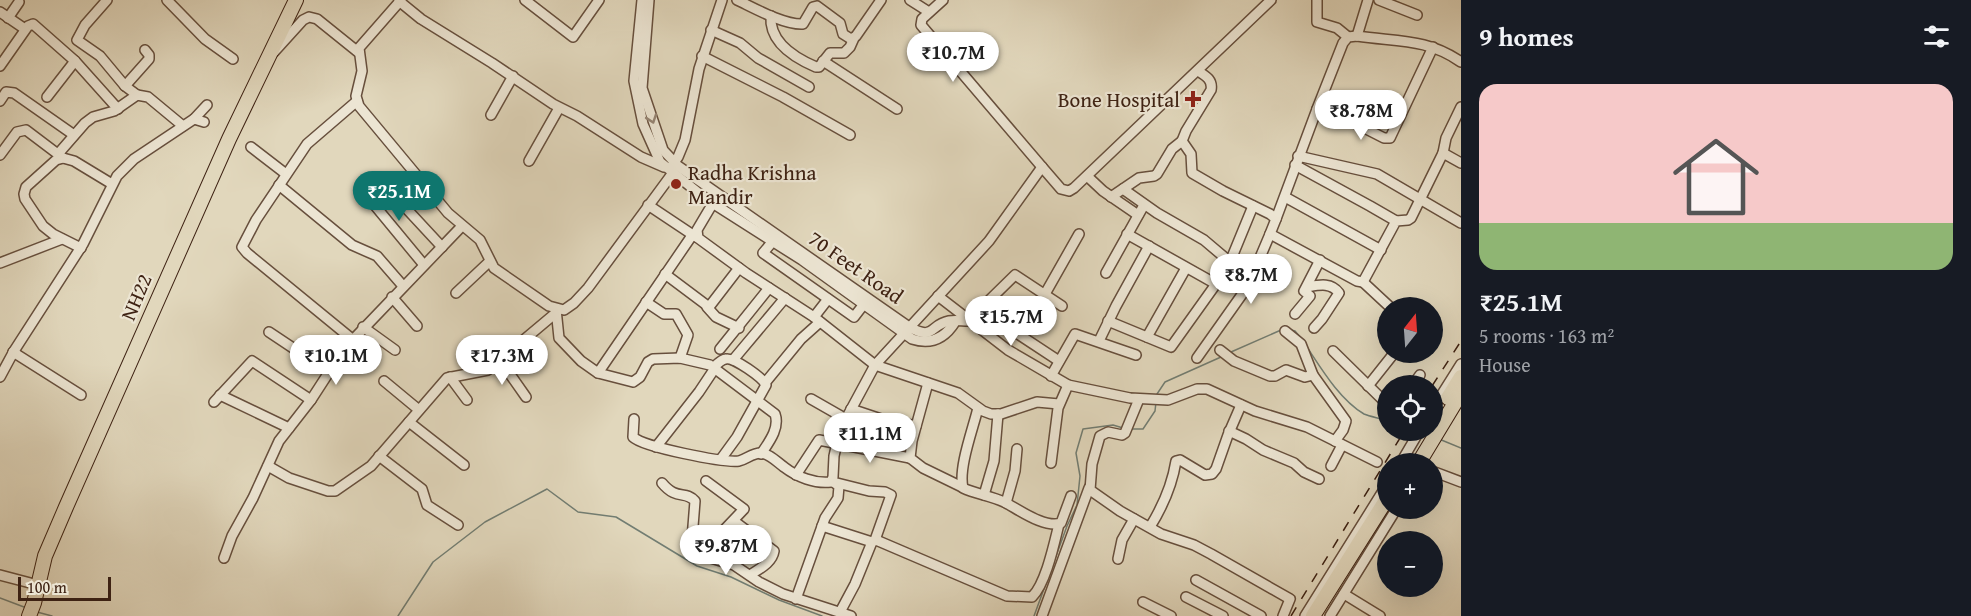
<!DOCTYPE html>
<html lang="en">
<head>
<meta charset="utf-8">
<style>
  :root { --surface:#171b24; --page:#242831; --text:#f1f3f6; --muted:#9ea1a6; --line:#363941; --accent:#0f766e }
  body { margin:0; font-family:"Gentium Book Plus",serif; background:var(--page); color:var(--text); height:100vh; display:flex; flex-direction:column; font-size:22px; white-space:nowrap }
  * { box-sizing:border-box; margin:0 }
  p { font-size:20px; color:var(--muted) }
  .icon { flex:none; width:33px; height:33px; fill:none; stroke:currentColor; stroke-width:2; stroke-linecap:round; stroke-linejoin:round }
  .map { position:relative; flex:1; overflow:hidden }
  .panel { display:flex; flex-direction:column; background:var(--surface); width:510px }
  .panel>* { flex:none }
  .needle { width:39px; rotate:17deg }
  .buttons { position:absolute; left:1377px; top:297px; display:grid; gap:12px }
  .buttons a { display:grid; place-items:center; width:66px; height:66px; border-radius:50%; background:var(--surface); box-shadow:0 6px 24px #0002; font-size:30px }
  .scale { position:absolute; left:18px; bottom:15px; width:93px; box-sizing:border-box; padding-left:6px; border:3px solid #3e2213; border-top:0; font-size:16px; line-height:21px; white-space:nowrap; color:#3e2213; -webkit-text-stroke:4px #ece5d3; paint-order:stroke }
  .price { position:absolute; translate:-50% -51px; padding:0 14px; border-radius:21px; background:#fff; color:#222; font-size:20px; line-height:39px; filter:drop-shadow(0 2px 3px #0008) }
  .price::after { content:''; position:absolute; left:50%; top:36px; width:18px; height:14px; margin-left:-9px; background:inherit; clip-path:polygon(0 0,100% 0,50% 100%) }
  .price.on { background:var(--accent); color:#fff }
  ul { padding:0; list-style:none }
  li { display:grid; align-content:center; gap:12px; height:318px; padding:0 18px }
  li+li { border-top:2px solid var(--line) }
  li span { display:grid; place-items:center; height:186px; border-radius:18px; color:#555 }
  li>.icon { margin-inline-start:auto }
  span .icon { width:108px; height:108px; fill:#fffc; stroke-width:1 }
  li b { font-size:26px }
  h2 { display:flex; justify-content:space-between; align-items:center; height:72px; padding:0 18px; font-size:26px }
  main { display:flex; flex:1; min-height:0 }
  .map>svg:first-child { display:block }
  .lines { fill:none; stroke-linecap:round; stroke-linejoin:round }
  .stream { stroke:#727d72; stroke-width:1.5 }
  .minor-casing { stroke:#674f3d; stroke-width:12 }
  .highway-casing { stroke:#3e2213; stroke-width:16 }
  .minor { stroke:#ece5d3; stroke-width:9 }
  .highway { stroke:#e1d7bc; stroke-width:14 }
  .rail { stroke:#3e2213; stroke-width:1.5; stroke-dasharray:10 10; stroke-linecap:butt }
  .oneway { stroke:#958473 }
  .poi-dot { fill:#8f2418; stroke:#ece5d3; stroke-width:2 }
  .labels { text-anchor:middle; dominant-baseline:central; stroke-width:4.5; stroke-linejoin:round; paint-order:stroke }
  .poi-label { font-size:21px; fill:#3e2213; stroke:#ece5d3; text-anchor:end }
  .street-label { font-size:21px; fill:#3e2213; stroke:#ece5d3 }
</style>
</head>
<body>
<main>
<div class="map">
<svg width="1461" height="616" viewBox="0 0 1461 616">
  <rect width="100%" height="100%" fill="#e1d7bc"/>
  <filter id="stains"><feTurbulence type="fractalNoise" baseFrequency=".00333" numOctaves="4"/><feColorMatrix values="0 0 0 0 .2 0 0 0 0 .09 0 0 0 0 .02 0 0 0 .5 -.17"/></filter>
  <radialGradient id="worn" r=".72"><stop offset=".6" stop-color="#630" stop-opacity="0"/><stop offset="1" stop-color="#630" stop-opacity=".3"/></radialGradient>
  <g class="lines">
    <!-- stream -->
    <g class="stream">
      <path d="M1291,330L1295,331L1301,338"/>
      <path d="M1305,344C1321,368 1339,399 1364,414C1371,417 1380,418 1388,421"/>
      <path d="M1231,352L1281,330"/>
      <path d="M1157,394L1165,382L1221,357"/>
      <path d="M1131,429H1143L1155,411L1156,402"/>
      <path d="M1439,439L1461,448"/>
      <path d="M0,598L24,607"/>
      <path d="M37,612L52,616"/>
      <path d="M398,616L433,562L485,522L547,489L578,512L616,517L697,566L731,577L779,600L822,616"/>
      <path d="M1034,616L1067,526L1077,505L1080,476L1076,453L1083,429L1113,425L1123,428"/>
    </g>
    <!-- minor casing -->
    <g class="minor-casing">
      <g id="minor">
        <path d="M107,0L85,25L77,40L100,56L125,86L137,95"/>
        <path d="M167,0L205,39L233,59"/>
        <path d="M401,0L359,48L362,71L356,96L359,106L448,213L480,240L494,268L549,306L564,310L574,303L588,288L672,174"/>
        <path d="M525,0L573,37L599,0"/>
        <path d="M642,0L634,81L643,124L660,162L706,199L802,260L912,339C931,345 945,338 955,322"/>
        <path d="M649,0L642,88L663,150L678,166L909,327C935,341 929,325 949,321C954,320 962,321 968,321L1015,275L1062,306"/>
        <path d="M737,0C754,8 784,25 803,24L813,7L817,6L840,23L843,34L851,39L856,36L881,0"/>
        <path d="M910,0L929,12"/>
        <path d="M943,0L922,19L921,25L1042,167"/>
        <path d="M1317,0V22L1337,28L1348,37"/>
        <path d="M1379,0L1417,15"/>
        <path d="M399,1L421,19L492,63L553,104L577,116L641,157L664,167"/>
        <path d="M0,12L25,29"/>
        <path d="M771,16C769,42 795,58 816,67H819L830,53H844L850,47L854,38"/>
        <path d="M8,18L19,2"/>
        <path d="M711,30L740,43L758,58L809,87"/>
        <path d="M1357,36L1368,0"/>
        <path d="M274,52L303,20L309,17L317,19L358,52"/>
        <path d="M702,56L783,97L850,135"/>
        <path d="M823,61L897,109"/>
        <path d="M0,66L28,26L33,24L75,61L118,109"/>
        <path d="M1198,71C1206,76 1213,80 1211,90L1186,131L1182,141L1191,154L1192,173L1223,191L1270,214L1276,219L1270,234L1357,281L1363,282L1396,221L1408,220L1411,218L1443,153L1446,138L1461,107"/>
        <path d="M125,86L149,59V55L145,50"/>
        <path d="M47,97L75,61"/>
        <path d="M0,101L6,92L14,93L74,135"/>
        <path d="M1317,109L1343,43L1348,37L1357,36C1397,42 1427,38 1461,62"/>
        <path d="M491,115L513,76"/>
        <path d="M194,119L207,105"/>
        <path d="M251,147L286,174"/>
        <path d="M1443,153L1461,163"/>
        <path d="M58,154L85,123L93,117L114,111L137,95L148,97L183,126"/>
        <path d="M0,155L17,132L26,130L63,158"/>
        <path d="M1298,156L1377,174L1461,223"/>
        <path d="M529,161L559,108"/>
        <path d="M1295,165L1370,206L1396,221"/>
        <path d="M671,167L678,157L685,140L699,69L722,0"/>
        <path d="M1087,176L1103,191L1138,215"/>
        <path d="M378,178L442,247"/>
        <path d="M279,185L352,245L377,256L403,286"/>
        <path d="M1123,189L1157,213L1204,240L1230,262"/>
        <path d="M367,196L424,265"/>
        <path d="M1111,197L1139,178L1154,176L1157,174L1172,149L1182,141"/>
        <path d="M1285,197L1381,250"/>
        <path d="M713,203L697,230L698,238L746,273L814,317L875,365L958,393L983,411L991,414H1001L1037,402L1059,404"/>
        <path d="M648,205L696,237"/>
        <path d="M1276,219L1317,109L1321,107L1327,109L1384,138H1390L1433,47"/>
        <path d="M1127,234L1216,284"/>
        <path d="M773,241L763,253L854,317L864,304"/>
        <path d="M81,248L53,234L43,226L25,199L24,194L26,187L56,160L63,158L74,161L112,184"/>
        <path d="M0,263L62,239"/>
        <path d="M1106,273L1144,205"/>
        <path d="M665,274L709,307L739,268"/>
        <path d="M1363,282L1391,308"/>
        <path d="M1307,287C1319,285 1331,282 1339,293L1322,319L1314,328"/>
        <path d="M456,293L490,261"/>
        <path d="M1045,294L1079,234"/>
        <path d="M938,296L1008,350L1068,385L1130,398L1168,400L1197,389H1207L1255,411L1307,427L1377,462"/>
        <path d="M392,297L417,326"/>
        <path d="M646,302L664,314H676L688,335L680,358"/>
        <path d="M707,307L716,317L739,328"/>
        <path d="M556,309L559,338L581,361L598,373L633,382L640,377L648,362L653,359L680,358L710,365L775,414C780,428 769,442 761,454"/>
        <path d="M980,309L1059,361"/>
        <path d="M1295,314L1310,296L1304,291L1320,260"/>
        <path d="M814,317L828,299"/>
        <path d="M1108,321L1171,347L1216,284L1230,262L1253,206"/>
        <path d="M363,327L395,350"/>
        <path d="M1285,331L1301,344L1313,375L1346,421L1343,430L1335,441"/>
        <path d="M269,332L329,372"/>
        <path d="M1147,337L1186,268"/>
        <path d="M352,339L247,253L242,247L256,220L307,144L357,101"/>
        <path d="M1099,341L1116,306L1149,246"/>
        <path d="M720,349L769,288"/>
        <path d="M1220,350L1234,361L1270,376H1275L1286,370L1305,377L1313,375"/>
        <path d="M1333,351L1388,405"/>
        <path d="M13,352L81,395"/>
        <path d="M1197,358L1248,286L1270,234"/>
        <path d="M500,360L526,397"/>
        <path d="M733,360L785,298"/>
        <path d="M714,367C717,364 722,359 726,359C734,357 763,378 766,385L737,437L721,459"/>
        <path d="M598,373L693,234"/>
        <path d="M1051,376L1075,334L1136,355"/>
        <path d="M0,377L14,351L83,244L117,176L134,159L194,119L204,122"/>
        <path d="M450,377L467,400"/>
        <path d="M384,381L419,410"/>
        <path d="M765,383L801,339L820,322"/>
        <path d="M928,383L912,441L910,458L923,468L962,487"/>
        <path d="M1368,386L1395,352"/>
        <path d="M1412,386L1420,375"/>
        <path d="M220,395L289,428"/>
        <path d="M811,399L846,419"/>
        <path d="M1139,399L1125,433L1122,435L1108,432L1100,436L1092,464L1090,490L1120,511L1161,534L1194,545L1211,554L1290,599L1283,616"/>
        <path d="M214,402L252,361L311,400"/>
        <path d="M978,408C973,429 958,468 963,488C976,494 991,496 1004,502C1018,509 1045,529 1061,523L1071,496"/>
        <path d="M851,409L881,419L916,426"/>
        <path d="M1432,410L1461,364"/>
        <path d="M634,419L633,437C643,447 724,463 739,461C747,459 752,453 761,453C770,454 777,462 784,467C797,477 815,484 831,482L833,477L834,456L840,430L875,365L989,241L1042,167L1061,189L1069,191L1074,188L1271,0"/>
        <path d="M409,422L464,465"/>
        <path d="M1229,431L1246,439L1263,450L1294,463L1304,472L1319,479"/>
        <path d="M656,447L699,392L715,368"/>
        <path d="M379,456L422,489L427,505L458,525"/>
        <path d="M1051,463L1058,408L1068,385"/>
        <path d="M1400,464L1420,430"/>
        <path d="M268,466L289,478L328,491H335L371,466L447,378L488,370L557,312"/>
        <path d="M1331,466L1342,445"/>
        <path d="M1432,471L1461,482"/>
        <path d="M796,475L819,440L910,458"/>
        <path d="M706,481L744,509L725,529"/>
        <path d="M662,483C677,501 685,490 695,501L692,539L695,546L704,556L734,565L759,582L783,594L851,616"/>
        <path d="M837,483L869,491L885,492L891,495L875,540"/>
        <path d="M984,495L994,461L998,414"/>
        <path d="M1006,503L1015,471L1017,449"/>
        <path d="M734,521L774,551C772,563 759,569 750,575"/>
        <path d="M822,526L872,542"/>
        <path d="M1150,527C1163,506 1172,486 1176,461L1180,460L1205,475L1212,474L1216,469L1228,435L1241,405"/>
        <path d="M224,558L232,536L253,498L279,441L311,400L344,349L462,226"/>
        <path d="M1118,559L1122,540L1134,519"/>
        <path d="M0,575L38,585"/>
        <path d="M1196,580L1261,616"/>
        <path d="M1344,594L1380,616"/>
        <path d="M1186,597L1223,616"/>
        <path d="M796,599L825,518L838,498L839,486L832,481"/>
        <path d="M1143,602L1171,616"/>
        <path d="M840,612L855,584L872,542L876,540L1007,596L1032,597C1046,583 1054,544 1059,524"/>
        <path d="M1042,616L1089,488"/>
        <path d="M1305,616L1388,483"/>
        <path d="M1330,616L1397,508"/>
      </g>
    </g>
    <!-- highway casing -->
    <g class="highway-casing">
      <g id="highway">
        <path d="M1448,398L1461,377"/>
        <path d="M1418,464L1461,393"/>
        <path d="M29,616L34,603L45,556L66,507L229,139L296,0"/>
        <path d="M1313,616L1388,497"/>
      </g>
    </g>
    <!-- minor -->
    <use href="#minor" class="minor"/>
    <!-- highway -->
    <use href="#highway" class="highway"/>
    <!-- rail -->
    <g class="rail">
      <path d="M1432,386L1461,341"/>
      <path d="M1291,616L1405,430"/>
    </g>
  </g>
  <!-- one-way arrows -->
  <defs><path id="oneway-chevron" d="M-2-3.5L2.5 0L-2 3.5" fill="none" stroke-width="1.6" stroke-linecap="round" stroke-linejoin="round" transform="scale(1.5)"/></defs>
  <use class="oneway" href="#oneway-chevron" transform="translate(652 119) rotate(71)"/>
  <!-- markers -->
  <g class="poi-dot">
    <path d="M1190 90h6v6h6v6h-6v6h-6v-6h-6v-6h6z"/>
    <circle cx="676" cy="184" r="6"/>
  </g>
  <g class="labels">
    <!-- poi labels -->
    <g class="poi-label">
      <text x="1180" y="99">Bone Hospital</text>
      <text x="688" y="172" text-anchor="start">Radha Krishna<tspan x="688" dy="24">Mandir</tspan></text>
    </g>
    <!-- street labels -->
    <g class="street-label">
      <text transform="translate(856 267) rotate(35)">70 Feet Road</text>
      <text transform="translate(136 297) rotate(-67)">NH22</text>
    </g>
  </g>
  <rect width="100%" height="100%" filter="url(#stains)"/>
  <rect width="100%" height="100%" fill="url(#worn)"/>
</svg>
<div class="buttons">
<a><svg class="needle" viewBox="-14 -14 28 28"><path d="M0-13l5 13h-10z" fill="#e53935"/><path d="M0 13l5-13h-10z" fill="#9ea1a6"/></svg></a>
<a><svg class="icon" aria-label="locate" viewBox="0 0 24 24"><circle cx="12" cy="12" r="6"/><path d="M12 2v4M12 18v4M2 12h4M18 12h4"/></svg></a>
<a>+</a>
<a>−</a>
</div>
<div class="scale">100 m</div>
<b class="price" style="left:953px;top:83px">₹10.7M</b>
<b class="price" style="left:1361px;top:141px">₹8.78M</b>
<b class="price on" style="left:399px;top:222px">₹25.1M</b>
<b class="price" style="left:1251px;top:305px">₹8.7M</b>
<b class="price" style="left:1011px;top:347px">₹15.7M</b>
<b class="price" style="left:336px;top:386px">₹10.1M</b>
<b class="price" style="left:502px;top:386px">₹17.3M</b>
<b class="price" style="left:870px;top:464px">₹11.1M</b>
<b class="price" style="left:726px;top:576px">₹9.87M</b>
</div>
<section class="panel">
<h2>9 homes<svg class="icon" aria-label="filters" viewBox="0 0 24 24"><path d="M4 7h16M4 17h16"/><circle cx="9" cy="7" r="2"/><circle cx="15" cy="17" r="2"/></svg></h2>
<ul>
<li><span style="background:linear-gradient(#f6c9c9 75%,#8fb573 0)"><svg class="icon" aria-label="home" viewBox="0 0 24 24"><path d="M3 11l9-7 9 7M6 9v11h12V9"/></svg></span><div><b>₹25.1M</b><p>5 rooms · 163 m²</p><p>House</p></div></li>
</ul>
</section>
</main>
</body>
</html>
